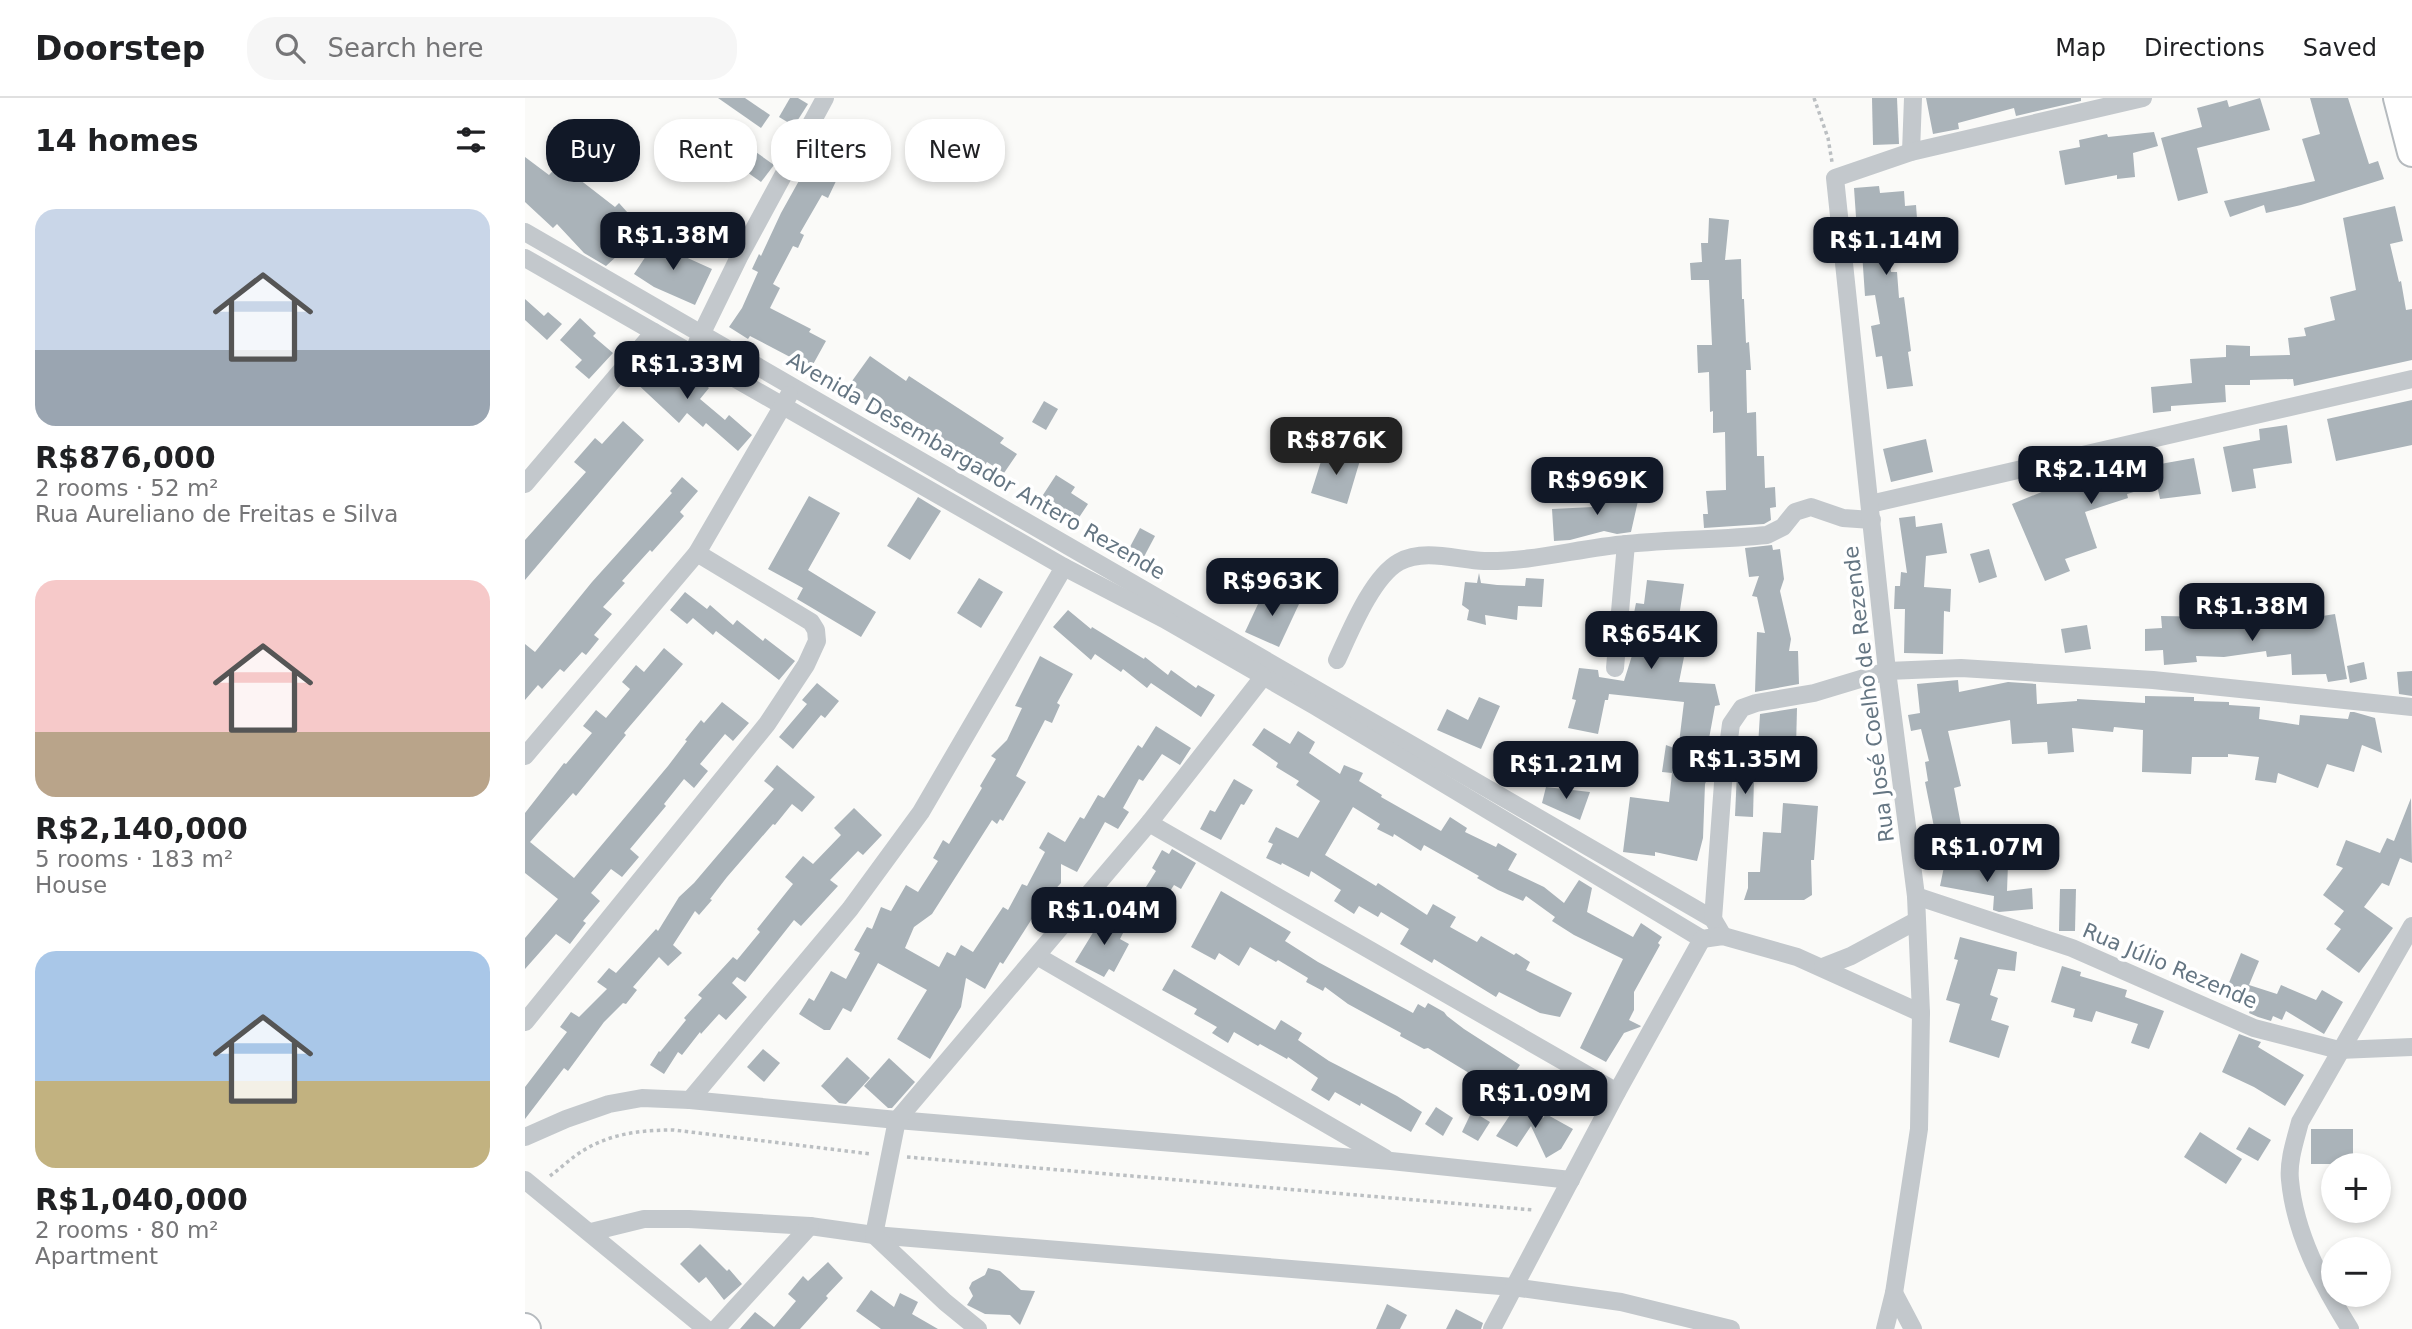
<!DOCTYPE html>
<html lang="en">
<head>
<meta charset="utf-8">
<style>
  :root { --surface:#fff; --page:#f6f6f6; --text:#202124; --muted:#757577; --line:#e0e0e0; --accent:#111827 }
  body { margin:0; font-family:"DejaVu Sans",sans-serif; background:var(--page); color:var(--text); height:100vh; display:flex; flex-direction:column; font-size:26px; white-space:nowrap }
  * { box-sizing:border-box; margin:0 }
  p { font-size:23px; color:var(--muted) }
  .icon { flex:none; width:38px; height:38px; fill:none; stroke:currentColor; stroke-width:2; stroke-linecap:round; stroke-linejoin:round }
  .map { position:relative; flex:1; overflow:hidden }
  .panel { display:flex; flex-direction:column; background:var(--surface); width:525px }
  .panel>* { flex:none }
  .guide { position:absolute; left:21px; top:21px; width:665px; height:63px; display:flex; gap:14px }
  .fabs { position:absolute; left:1796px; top:1055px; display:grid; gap:14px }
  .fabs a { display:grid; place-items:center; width:70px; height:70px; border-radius:50%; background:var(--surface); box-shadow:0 4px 10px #0003; font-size:35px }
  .price { position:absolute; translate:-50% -60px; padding:0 16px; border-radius:14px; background:var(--accent); color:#fff; font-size:23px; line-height:46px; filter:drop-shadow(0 2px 4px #0008) }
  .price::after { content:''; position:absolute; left:50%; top:42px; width:21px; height:16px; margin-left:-10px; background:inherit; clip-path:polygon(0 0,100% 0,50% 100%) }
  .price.current { background:#222; color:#fff }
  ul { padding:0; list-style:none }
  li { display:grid; align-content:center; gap:14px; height:371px; padding:0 35px }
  li span { display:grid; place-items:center; height:217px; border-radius:21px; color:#555 }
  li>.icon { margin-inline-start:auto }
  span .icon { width:126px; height:126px; fill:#fffc; stroke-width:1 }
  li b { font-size:30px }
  h2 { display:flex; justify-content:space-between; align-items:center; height:84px; padding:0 35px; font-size:30px }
  .pill { padding:0 24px; border-radius:28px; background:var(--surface); box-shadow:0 4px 10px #0003; font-size:24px; line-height:63px }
  .pill.current { background:var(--accent); color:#fff }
  header { display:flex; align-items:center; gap:42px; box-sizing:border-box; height:98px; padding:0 35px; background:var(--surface); border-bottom:2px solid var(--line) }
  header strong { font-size:33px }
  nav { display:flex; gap:38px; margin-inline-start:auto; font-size:24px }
  .search { width:490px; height:63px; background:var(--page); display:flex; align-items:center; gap:18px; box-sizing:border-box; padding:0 24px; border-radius:28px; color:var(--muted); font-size:26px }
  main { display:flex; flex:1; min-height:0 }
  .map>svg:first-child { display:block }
  .building { fill:#aab3b9 }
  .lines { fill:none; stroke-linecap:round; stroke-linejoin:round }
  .primary-casing { stroke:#b5babe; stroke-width:32 }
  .path { stroke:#bbbfc2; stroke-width:3.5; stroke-dasharray:3.5 3.5; stroke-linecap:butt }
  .minor { stroke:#c3c8cc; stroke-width:18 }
  .primary { stroke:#fff; stroke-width:28 }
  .labels { text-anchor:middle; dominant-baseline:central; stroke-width:7; stroke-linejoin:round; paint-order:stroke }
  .street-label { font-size:21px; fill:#657683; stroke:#fff }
</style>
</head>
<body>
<header>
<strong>Doorstep</strong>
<div class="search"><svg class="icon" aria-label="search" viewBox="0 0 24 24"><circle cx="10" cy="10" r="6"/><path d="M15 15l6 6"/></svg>Search here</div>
<nav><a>Map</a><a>Directions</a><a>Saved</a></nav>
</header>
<main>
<section class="panel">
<h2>14 homes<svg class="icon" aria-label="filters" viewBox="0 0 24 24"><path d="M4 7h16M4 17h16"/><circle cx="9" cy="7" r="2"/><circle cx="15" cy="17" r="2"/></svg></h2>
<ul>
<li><span style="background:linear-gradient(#c9d6e8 65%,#9aa5b1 0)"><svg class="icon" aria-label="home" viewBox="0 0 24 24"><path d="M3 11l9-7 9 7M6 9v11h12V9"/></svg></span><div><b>R$876,000</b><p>2 rooms · 52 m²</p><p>Rua Aureliano de Freitas e Silva</p></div></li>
<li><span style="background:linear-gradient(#f6c9c9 70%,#b9a48a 0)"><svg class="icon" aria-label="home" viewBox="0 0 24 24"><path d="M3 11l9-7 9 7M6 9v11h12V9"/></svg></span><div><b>R$2,140,000</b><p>5 rooms · 183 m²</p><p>House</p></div></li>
<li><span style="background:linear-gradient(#a9c7e8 60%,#c2b280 0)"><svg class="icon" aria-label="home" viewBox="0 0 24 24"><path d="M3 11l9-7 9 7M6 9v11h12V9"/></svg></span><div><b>R$1,040,000</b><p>2 rooms · 80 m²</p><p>Apartment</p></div></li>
</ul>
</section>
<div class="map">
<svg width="1887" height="1231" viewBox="0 0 1887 1231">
  <rect width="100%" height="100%" fill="#fafaf8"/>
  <!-- building -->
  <g class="building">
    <path d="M193,0H220L245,17L236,30Z"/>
    <path d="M265,0H273L283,6L269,28L254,19Z"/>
    <path d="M1347,0H1372L1374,46L1348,47Z"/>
    <path d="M1401,0H1556V3L1491,18L1489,10L1433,25L1434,31L1408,36Z"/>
    <path d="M1735,0L1745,32L1672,50L1683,95L1653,103L1636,40L1677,29L1672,10L1702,2L1704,9Z"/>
    <path d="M1785,0H1823L1844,66L1853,63L1859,81L1776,107L1741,115L1739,107L1705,119L1699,103L1790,83L1777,41L1795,36Z"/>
    <path d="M1629,34L1633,48L1608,55L1610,79L1592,81V77L1540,87L1534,53L1555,49L1554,42L1582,36L1583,39Z"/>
    <path d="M300,36L324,49L308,78L312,81L303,100L297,97L275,135L279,137L273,150L268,148L248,186L255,190L245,210L286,231L284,234L301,243L286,270L225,238L223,241L204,229L217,210L233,174L227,171L234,156L236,158L256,115Z"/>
    <path d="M221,47L249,67L236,84L209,65Z"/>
    <path d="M0,59L24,77L40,60L54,74L50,78L90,109L94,105L119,133L81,168L59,155L32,126L28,130L0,104Z"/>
    <path d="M1354,88L1355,95L1379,93L1380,108L1391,107L1393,134L1363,136L1366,174H1372L1374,200L1379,199L1386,253L1383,254L1388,288L1362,291L1357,258L1351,259L1346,228L1355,226L1350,197L1340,198L1337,154L1339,153L1334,119H1331L1329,90Z"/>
    <path d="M1870,108L1878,143L1865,146L1874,184L1876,183L1881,212L1887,211V262L1769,288L1768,281L1725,282V287H1700L1701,304L1646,308V313L1628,315L1626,289L1667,285L1665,261L1701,259V247L1725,248V258L1765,257L1763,240L1781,238L1779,230L1810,222L1805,199L1831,192L1818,120Z"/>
    <path d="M1184,120L1204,122L1200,162L1216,161L1217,201H1219L1221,245L1224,244L1226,272H1221L1222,315L1231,314L1232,358H1239L1240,390L1250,389L1251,409L1245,410L1246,422L1239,426L1179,430L1178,416H1183L1181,393L1201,392L1200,334L1188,335V313L1185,314L1184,274L1173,275L1172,247H1187L1184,182H1166L1165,165L1177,164L1176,145H1183Z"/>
    <path d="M135,137L159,153L156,157L187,171L170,207L129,189L109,176Z"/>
    <path d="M0,201L19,218L23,214L37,226L22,242L0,222Z"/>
    <path d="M55,220L71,235L68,238L88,255L64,281L50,269L57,262L35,242Z"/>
    <path d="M345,258L381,283L384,278L479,340L475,345L492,356L479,375L462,364L458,370L430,351L428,353L414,342L415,340L376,314L371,320L322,290Z"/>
    <path d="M126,259L151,280L161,270L184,290L175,301L200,322L204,317L227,337L213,353L181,325L178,329L162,315L154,325L107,281Z"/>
    <path d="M1887,302V347L1811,363L1802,321Z"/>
    <path d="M519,303L533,311L521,332L507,324Z"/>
    <path d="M98,323L119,342L0,482V442L61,374L49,364L70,340L77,346Z"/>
    <path d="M1762,327L1767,365L1728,371L1731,390L1707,394L1698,349L1735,342L1734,331Z"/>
    <path d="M1401,341L1408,374L1366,384L1358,351Z"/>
    <path d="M819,354L836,359L822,406L786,395L798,357L812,361Z"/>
    <path d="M1669,360L1676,396L1635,401L1632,387L1602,396L1603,400L1560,414L1572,450L1540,461L1545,473L1520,483L1487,406L1519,393L1516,386L1541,378L1542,380L1592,365L1593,370L1622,362L1624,368Z"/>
    <path d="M531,377L550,389L546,395L563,406L551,424L516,400Z"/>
    <path d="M157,379L173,393L155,414L159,418L127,454L125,452L97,483L100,485L78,509L87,516L69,537L74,541L61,557L57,554L39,574L35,571L17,591L13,587L0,602V546L10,554L67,484L147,395L145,393Z"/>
    <path d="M1092,389L1115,394L1106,434L1092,436L1079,433L1045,442L1029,443L1027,411L1068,409V398H1090Z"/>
    <path d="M284,398L315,415L283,472L351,514L336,539L272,501L278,490L243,471Z"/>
    <path d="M393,399L416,413L385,462L362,448Z"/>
    <path d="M1390,418L1391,429L1417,425L1422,455L1401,458L1399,489L1426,491L1425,514L1419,513L1418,556L1379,555L1380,511H1369L1370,488H1375L1376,474L1382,475L1374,420Z"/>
    <path d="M615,430L630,438L612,472L597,464Z"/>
    <path d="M1247,447L1248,452L1255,451L1259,481L1255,493L1266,541L1264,553H1273L1274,586L1230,594L1232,534L1240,535L1232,499L1227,498L1234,478L1224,479L1220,450Z"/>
    <path d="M1464,451L1472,479L1454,485L1445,456Z"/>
    <path d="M954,475L956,485L972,487L1000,488L1001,480L1019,481L1017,509L993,508L992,522L960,517L961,527L942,522L944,512L937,507L940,484L952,485Z"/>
    <path d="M454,480L478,494L456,530L432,515Z"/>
    <path d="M1122,482L1159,486L1148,558L1159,559L1154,584L1190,586L1195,607L1190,608L1183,646L1154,645L1159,604L1084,596L1083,602H1080L1073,636L1043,630L1051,602L1047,601L1054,570L1073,572L1074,579L1099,583L1110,548L1112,532L1106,530L1111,505L1119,506Z"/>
    <path d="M740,491L774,506L754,549L720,534Z"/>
    <path d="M160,494L182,511L185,507L208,527L212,522L238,543L240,540L270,563L254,582L191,533L188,537L168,520L162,526L145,512Z"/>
    <path d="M543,512L566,531L567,529L619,561L620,559L643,577L646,572L671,590L673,587L690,597L676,619L626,585L622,590L598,571L596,574L570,556L566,562L528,529Z"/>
    <path d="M1810,516L1822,581L1803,584L1801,576L1767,577L1766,556L1742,559L1741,553L1699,559L1671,558L1672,564L1639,567L1638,552L1620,553V531L1637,530L1636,518L1695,519V528L1717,525V529L1750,524H1792L1791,519Z"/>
    <path d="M1562,527L1566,551L1540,555L1536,531Z"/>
    <path d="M139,550L158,566L99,635L101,637L51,698L48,695L5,744L49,780L143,668L162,643L160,642L176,622L179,625L197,604L224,625L208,643L200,636L175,666L183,673L169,690L159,681L139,706L141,708L105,751L114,759L97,779L86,771L66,795L75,803L58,823L61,825L45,846L31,836L0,871V840L33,801L0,775V715L39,665L41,666L67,635L58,628L71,612L81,620L105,591L97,584L111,567L119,574Z"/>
    <path d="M515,558L548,576L532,605L535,607L527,625L520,622L491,678L501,684L478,723L475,721L472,726L467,722L407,816L389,829L380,850L414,869L422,854L430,858L436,847L448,854L478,809L483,812L497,786L502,788L520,754L514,750L523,734L540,744L555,719L559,721L573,697L579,700L613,647L617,650L631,628L666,650L655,667L637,656L618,683L614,681L598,710L604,714L593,731L580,724L552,774L536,766V785L522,800L527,802L517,820L510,816L478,866L475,864L460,891L441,880L436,909L405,961L372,941L402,892L353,865L326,914L318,910L305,932H299L274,916L284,900L289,903L306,873L321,881L335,855L329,852L342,829L347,831L356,809L366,813L381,787L393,794L413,763L408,760L418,742L424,746L457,690L455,688L471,661L466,658L482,642L497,610L490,608Z"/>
    <path d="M1839,564L1842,581L1825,585L1822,568Z"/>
    <path d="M1887,573V598L1874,596L1872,574Z"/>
    <path d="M1433,582L1434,594L1483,584L1511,586L1512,606L1552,603V601L1620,605V598L1669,599V603L1704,604V607L1735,609L1734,621L1774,627L1775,617L1823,621L1825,614H1829L1850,620L1857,655L1837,647L1829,674L1802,666L1793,690L1753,675L1751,685L1730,682L1734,659L1703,656V659H1667L1666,676L1617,674L1618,632L1589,629L1588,634L1547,630L1549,654L1523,656L1522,644L1487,646L1485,622L1423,633L1436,688L1429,690L1440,748L1417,752L1415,738L1411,739L1400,684L1403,683L1400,664L1404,663L1396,631L1386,633L1383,617L1395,615L1392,586Z"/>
    <path d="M292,585L314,603L300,620L296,617L268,651L254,639L282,606L277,602Z"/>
    <path d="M954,599L975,608L956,651L912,632L922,611L943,622Z"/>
    <path d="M1272,610L1271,650L1233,648L1235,616Z"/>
    <path d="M739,630L765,646L773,633L790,644L784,655L815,676L819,667L838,675L834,683L857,697L856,699L916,733L925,719L942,730L940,734L971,749L973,745L992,756L983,772L1019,789L1039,805L1054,782L1067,790L1062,814L1108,839L1116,825L1137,839L1133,845L1135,847L1109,894V912L1104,922L1116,928L1115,929L1099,935L1081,964L1055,950L1098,861L1049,837L1027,823L1030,819L1001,798L998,803L973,792L952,780L954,778L899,747L896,753L869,736L868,739L852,731L855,726L828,709L800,757L851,788L853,785L902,817L908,806L931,819L925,829L952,844L956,838L989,857L991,855L1005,864L1001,872L1047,895L1035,919L1015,915L974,894L971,899L909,861L907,865L875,846L884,831L856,814L853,819L834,808L829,816L809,803L816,792L786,773L784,779L757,765L756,767L741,760L748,746L743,744L751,729L773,740L795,703L771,687L774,683L751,669L753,665L727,647Z"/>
    <path d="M1141,647L1189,665L1180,686L1178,740L1172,763L1130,754V758L1098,754L1105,699L1144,704L1147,675L1137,674Z"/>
    <path d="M252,667L290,699L277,714L267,706L250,727L248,726L202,779L185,801L187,802L174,817L170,813L148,847L157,855L143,868L134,859L108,889L112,892L101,906L98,905L79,924L43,973L39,970L0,1021V989L42,934L35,929L46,914L54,919L82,891L72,884L84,870L91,875L131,831L133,833L154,799L169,785L249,691L239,683Z"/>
    <path d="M1212,674L1229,680L1228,719L1210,718Z"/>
    <path d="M709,681L728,692L719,707L716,706L696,742L675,731L685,712L690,714Z"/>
    <path d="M1021,689L1065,694L1055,722L1017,705Z"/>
    <path d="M1886,700L1887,765L1875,760L1864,788L1857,785L1839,809L1868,830L1834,875L1801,851L1816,831L1809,826L1819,813L1798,797L1818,770L1811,767L1821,742L1855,755L1862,740L1869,743Z"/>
    <path d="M1258,705L1293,708L1289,762H1286L1287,797L1279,802H1219L1223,790V774H1235L1238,734L1256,735Z"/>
    <path d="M329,710L357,737L338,757L333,753L305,782L313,788L276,828L269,822L220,884L212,879L207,885L222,899L201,922L194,916L176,936L175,934L157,957L153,954L139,976L125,967L134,953L135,954L161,922L159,920L177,900L173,897L208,859L212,862L235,834L232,831L268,786L260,779L278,758L288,766L316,737L309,730Z"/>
    <path d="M647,751L671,765L656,791L649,787L634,810L631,808L620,825L604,816L631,773L627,770L637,752L644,756Z"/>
    <path d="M1420,764L1483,766L1482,793L1507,790L1508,811L1474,814L1468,812L1469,798L1415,788Z"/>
    <path d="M1535,791H1551L1550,833H1534Z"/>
    <path d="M696,793L766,834L760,843L793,864L888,915L893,906L900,910L903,905L919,914L922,918L939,931L995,967L989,976L992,979L980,997L903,950L899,951L875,938L876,935L823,906L800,889L798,893L781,884L783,880L753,862L751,864L725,849L714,868L694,855L690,862L666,849Z"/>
    <path d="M580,815L602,827L595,841L604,846L589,874L584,871L579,879L550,864Z"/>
    <path d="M1435,839L1492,854L1490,873L1473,871L1465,897L1473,900L1466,922L1484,928L1474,960L1424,944L1435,906L1421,902L1433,862L1429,861Z"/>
    <path d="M1716,855L1734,863L1724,887L1752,896L1756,887L1791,902L1797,892L1818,904L1799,936L1761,913L1757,922L1748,918L1746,923L1733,919L1724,915L1726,910L1699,897Z"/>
    <path d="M1537,868L1556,874L1555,878L1602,892L1600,899L1639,913L1624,951L1606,945L1613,926L1571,913L1567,924L1548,919L1550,911L1526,904Z"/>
    <path d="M649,871L750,932L756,922L777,935L773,942L804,963L872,998L897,1014L886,1034L836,1005L835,1008L810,994L804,1003L786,992L793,980L763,959L762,961L735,946L733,948L709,934L703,945L687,935L692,929L669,916L672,911L637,892Z"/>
    <path d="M1714,936L1736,944L1733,949L1779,977L1760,1008L1729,989L1697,974Z"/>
    <path d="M238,951L255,965L239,984L222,969Z"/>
    <path d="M322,959L345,980L321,1006L314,1005L296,988Z"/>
    <path d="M364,960L390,984L367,1010H363L339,988Z"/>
    <path d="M993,1005L1018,1020L1021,1016L1048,1031L1036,1051L1021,1060L1006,1028L992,1049L971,1038Z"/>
    <path d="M911,1009L928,1020L918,1038L900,1026Z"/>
    <path d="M947,1013L965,1024L953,1043L937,1034Z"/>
    <path d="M1724,1029L1746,1042L1733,1063L1711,1051Z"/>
    <rect x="1786" y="1031" width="42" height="35"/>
    <path d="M1675,1034L1717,1061L1701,1086L1659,1059Z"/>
    <path d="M175,1146L202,1173L204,1171L217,1186L199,1202L181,1179L174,1185L155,1166Z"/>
    <path d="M303,1164L318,1180L301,1198L303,1200L275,1231H215L230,1214L249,1229L271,1203L263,1196L278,1178L283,1183Z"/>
    <path d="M463,1170L475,1173L496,1192L510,1193L495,1227L485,1217L460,1216L442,1207L448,1198L444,1190L447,1184L460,1177Z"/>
    <path d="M346,1192L369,1209L375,1195L393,1204L387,1216L413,1231H356L331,1213Z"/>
    <path d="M862,1206L882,1217L875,1231H851Z"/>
    <path d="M931,1211L958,1225L956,1231H921Z"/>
  </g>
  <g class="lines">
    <!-- primary casing -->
    <g class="primary-casing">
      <g id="primary">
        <path d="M1873,0L1887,54"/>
        <path d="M0,1230L1,1231"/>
      </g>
    </g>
    <!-- path -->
    <g class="path">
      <path d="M1289,0L1303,40L1307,64"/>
      <path d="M382,1059L1009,1112"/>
      <path d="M25,1078C36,1070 47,1059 59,1052C87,1035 118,1032 149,1032L346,1056"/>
    </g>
    <!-- minor -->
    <g class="minor">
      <path d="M1386,54L1388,0"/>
      <path d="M0,134L1188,821L1198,838"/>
      <path d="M0,160L539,469L639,521L790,608L1177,841L1198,838L1272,859L1396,915"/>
      <path d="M172,245L214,159L300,0"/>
      <path d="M0,386L129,234"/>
      <path d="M1345,406L1887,281"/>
      <path d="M812,562C825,534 847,479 874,464C899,450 933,462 959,463C1008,464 1054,450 1102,446C1149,441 1195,442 1242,437L1258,429L1270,414L1286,409L1318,420L1347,422"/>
      <path d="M1090,570L1101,446"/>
      <path d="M0,658L172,455L264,297"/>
      <path d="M624,725L1092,994"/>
      <path d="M1391,798L1547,850L1729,930L1814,952L1887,949"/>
      <path d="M1188,821L1198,685L1206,626L1217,610L1231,605L1289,595L1362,573L1436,570L1628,582L1887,609"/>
      <path d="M512,858L860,1060"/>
      <path d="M1298,869L1326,858L1391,823"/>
      <path d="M0,924L242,626L281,567L292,543L291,532L286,524L172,455"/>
      <path d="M165,1002L325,811L396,714L539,469"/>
      <path d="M0,1039L41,1021L84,1006L117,1000L165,1002L372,1022L866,1063L1046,1082"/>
      <path d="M0,1082L181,1231"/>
      <path d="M66,1134L119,1121H164L285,1128L349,1137L988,1189L1096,1204L1206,1231"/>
      <path d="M1369,1195L1388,1231"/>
      <path d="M191,1231L285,1128"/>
      <path d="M453,1231L420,1204L349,1137L372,1022L624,725L738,579"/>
      <path d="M967,1231L1092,994L1177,841"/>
      <path d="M1360,1231L1369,1195L1394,1031L1396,915L1391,798L1362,573L1310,80L1386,54L1618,0"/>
      <path d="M1825,1231C1797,1186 1770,1136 1765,1082C1763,1063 1770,1043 1775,1024L1887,828"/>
    </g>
    <!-- primary -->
    <use href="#primary" class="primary"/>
  </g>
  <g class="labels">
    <!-- street labels -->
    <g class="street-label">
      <text transform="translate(451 368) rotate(30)">Avenida Desembargador Antero Rezende</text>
      <text transform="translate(1344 596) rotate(-97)">Rua José Coelho de Rezende</text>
      <text transform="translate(1645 868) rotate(23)">Rua Júlio Rezende</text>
    </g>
  </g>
</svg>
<div class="fabs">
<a>+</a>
<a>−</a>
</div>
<b class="price" style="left:148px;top:174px">R$1.38M</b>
<b class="price" style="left:1361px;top:179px">R$1.14M</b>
<b class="price" style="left:162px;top:303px">R$1.33M</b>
<b class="price current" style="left:811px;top:379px">R$876K</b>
<b class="price" style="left:1566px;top:408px">R$2.14M</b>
<b class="price" style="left:1072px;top:419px">R$969K</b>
<b class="price" style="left:747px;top:520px">R$963K</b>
<b class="price" style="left:1727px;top:545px">R$1.38M</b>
<b class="price" style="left:1126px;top:573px">R$654K</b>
<b class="price" style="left:1220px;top:698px">R$1.35M</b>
<b class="price" style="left:1041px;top:703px">R$1.21M</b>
<b class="price" style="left:1462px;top:786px">R$1.07M</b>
<b class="price" style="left:579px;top:849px">R$1.04M</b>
<b class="price" style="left:1010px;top:1032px">R$1.09M</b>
<div class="guide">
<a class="pill current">Buy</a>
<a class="pill">Rent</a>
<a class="pill">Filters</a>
<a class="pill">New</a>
</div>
</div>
</main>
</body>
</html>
